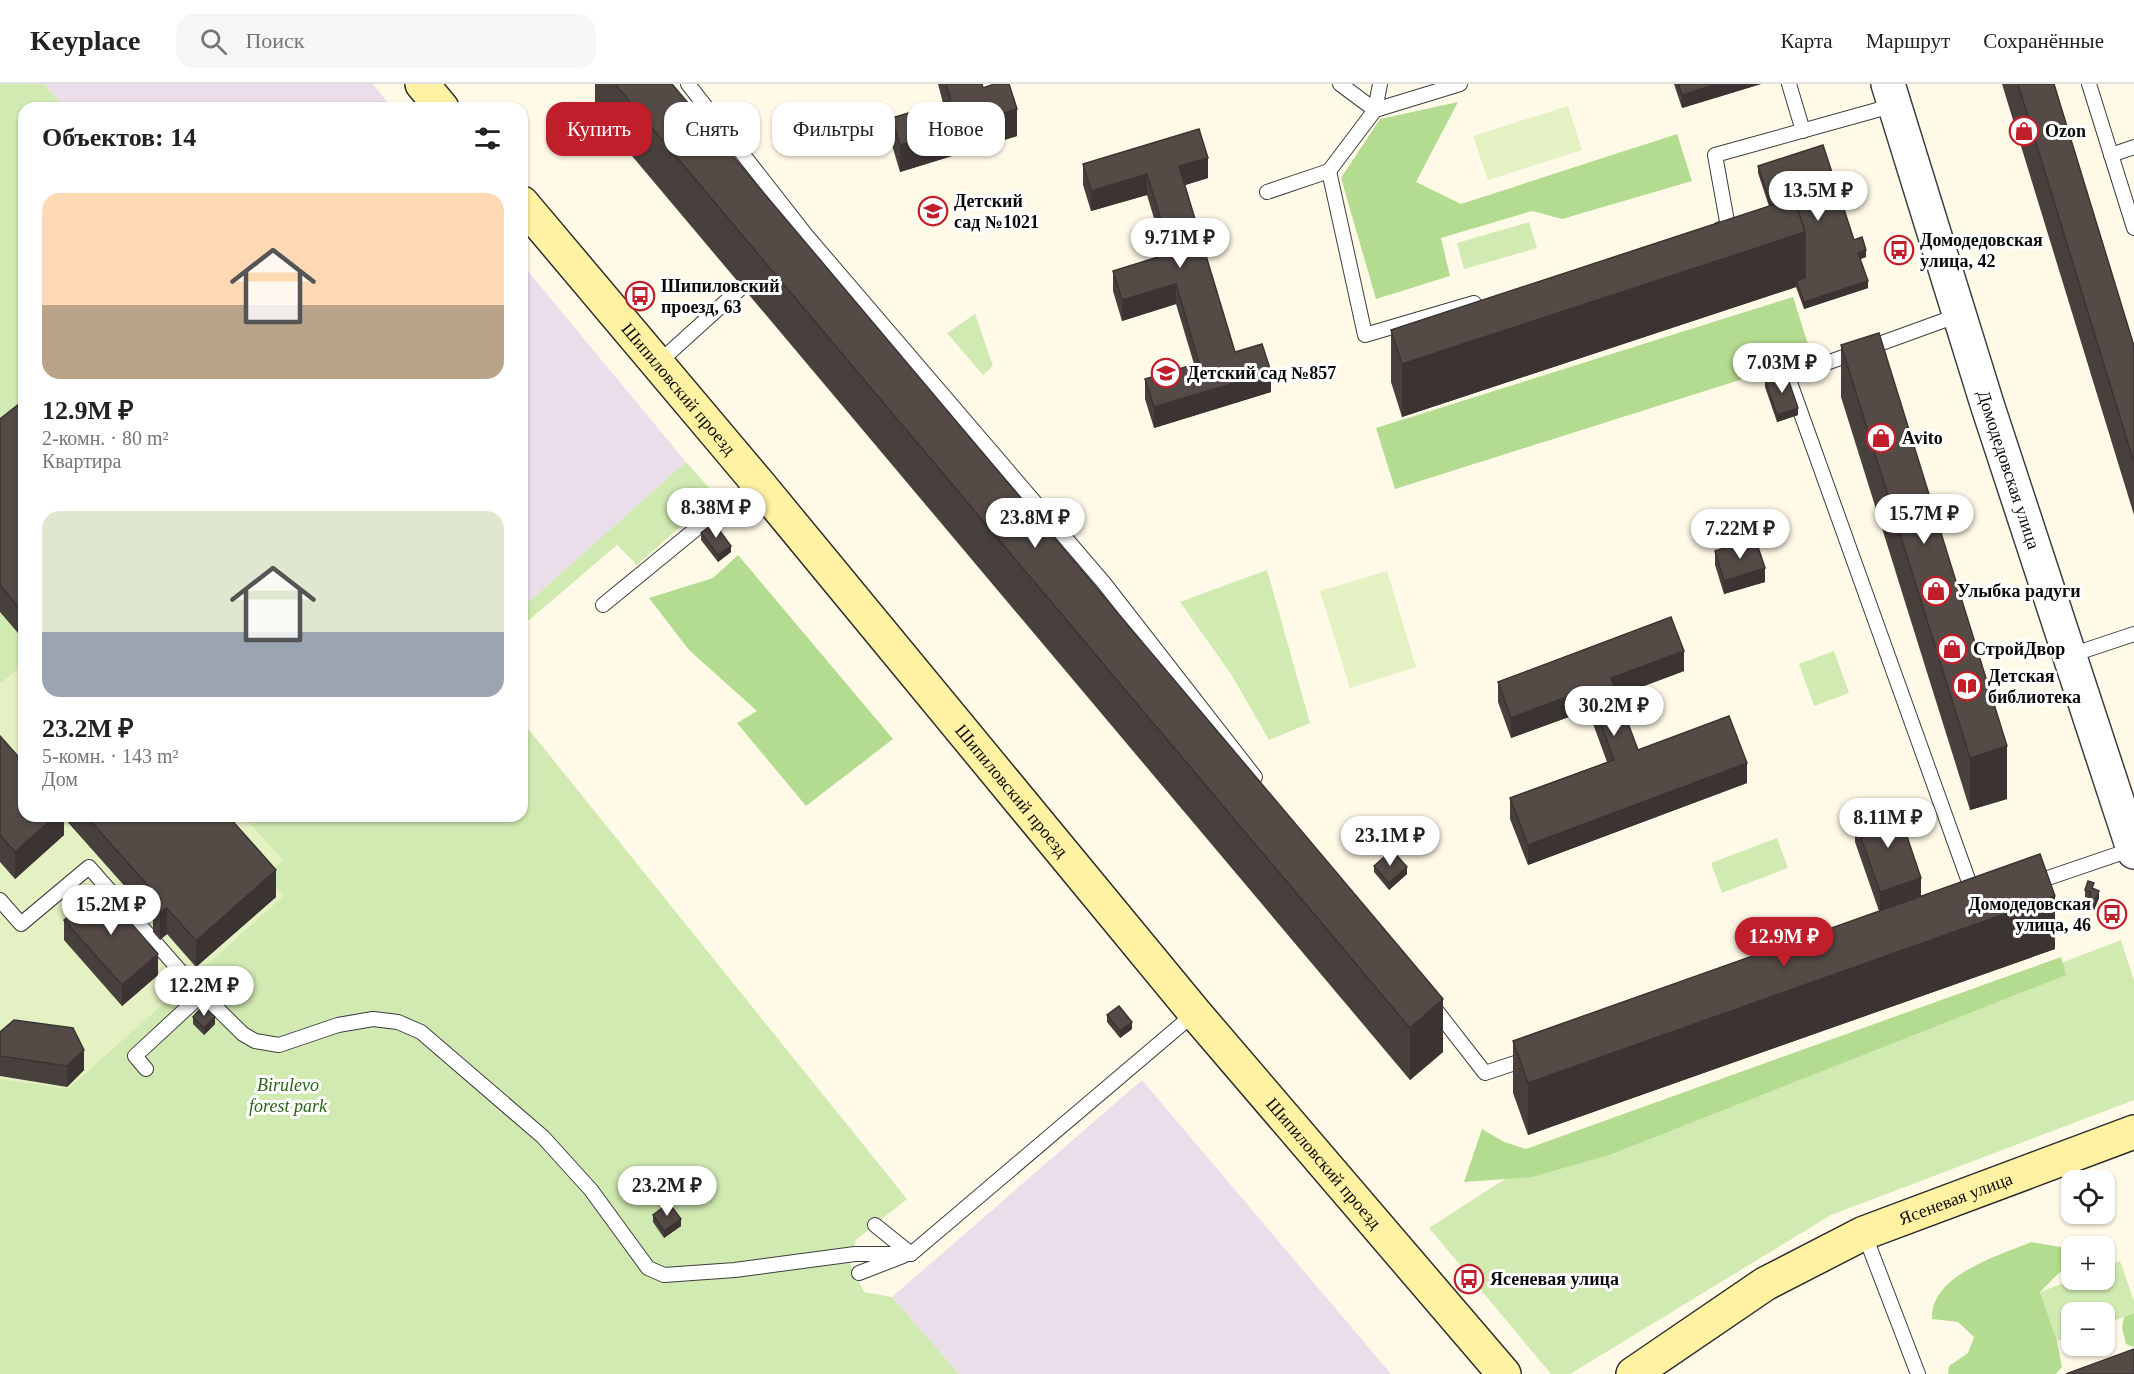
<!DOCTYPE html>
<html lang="ru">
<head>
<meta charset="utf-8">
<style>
  :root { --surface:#fff; --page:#f6f6f6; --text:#222; --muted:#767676; --line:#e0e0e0; --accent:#c01e2a }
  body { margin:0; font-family:Georgia,serif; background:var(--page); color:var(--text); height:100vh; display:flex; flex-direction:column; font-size:22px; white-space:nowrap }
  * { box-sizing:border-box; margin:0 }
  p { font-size:20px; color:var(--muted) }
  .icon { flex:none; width:33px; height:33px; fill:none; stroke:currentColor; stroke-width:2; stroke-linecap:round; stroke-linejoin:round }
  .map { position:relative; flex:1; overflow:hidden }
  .drawer { position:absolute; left:18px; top:18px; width:510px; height:720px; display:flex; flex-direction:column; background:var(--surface); border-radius:18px; box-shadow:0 2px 4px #0004 }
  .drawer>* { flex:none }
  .banner { position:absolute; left:546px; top:18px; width:570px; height:54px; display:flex; gap:12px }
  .fabs { position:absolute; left:2061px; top:1086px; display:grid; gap:12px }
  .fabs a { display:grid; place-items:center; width:54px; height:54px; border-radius:12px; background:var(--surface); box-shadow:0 2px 4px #0004; font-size:30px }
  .price { position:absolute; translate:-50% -51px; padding:0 14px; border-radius:21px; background:#fff; color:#222; font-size:20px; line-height:39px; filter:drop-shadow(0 2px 3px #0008) }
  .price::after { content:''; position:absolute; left:50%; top:36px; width:18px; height:14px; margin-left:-9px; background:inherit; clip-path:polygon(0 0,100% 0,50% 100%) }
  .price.on { background:var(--accent); color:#fff }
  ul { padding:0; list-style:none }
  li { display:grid; align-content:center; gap:12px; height:318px; padding:0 24px }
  li span { display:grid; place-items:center; height:186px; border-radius:18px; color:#555 }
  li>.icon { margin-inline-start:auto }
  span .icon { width:108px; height:108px; fill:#fffc; stroke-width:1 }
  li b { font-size:26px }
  h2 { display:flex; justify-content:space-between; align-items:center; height:72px; padding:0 24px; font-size:26px }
  .pill { padding:0 21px; border-radius:18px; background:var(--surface); box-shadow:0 2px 4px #0004; font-size:21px; line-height:54px }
  .pill.on { background:var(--accent); color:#fff }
  header { display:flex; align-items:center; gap:36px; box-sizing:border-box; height:84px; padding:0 30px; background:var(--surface); border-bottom:2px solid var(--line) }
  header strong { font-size:28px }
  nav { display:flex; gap:33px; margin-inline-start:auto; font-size:21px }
  .search { width:420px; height:54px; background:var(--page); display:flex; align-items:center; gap:15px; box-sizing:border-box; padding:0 21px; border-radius:18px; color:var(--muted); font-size:22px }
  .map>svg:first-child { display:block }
  .industrial { fill:#e9deea }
  .green { fill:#d0eab1 }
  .forest { fill:#b4dc90 }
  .pitch { fill:#e3f1c3 }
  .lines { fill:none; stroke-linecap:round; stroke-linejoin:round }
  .service-casing { stroke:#3e3e3e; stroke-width:16 }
  .tertiary-casing { stroke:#3e3e3e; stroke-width:36 }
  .secondary-casing { stroke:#2d2d2d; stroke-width:36 }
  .service { stroke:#fff; stroke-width:14 }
  .tertiary { stroke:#fff; stroke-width:33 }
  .secondary { stroke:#fff2a3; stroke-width:33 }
  .wall { fill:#48403d }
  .shaded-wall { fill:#3b3432 }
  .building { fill:#544b47; stroke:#3b3432; stroke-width:1.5 }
  .labels { text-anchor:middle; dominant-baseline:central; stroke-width:6; stroke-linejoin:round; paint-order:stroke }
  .poi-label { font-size:18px; font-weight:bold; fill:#0b0b0b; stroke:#fff; text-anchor:start }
  .street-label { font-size:18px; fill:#0b0b0b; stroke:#fff }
  .park-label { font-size:18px; font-style:italic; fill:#2b6419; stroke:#fff }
</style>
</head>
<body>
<header>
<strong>Keyplace</strong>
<div class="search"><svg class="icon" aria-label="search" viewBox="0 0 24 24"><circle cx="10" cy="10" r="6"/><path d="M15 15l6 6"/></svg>Поиск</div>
<nav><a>Карта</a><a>Маршрут</a><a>Сохранённые</a></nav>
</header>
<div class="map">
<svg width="2134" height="1290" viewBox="0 0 2134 1290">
  <rect width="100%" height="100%" fill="#fffae8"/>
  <!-- industrial -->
  <g class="industrial">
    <path d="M44,0H373L392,24H65Z"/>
    <path d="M522,180L686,378L522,524Z"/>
    <path d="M1142,996L1391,1290H959L892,1213Z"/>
  </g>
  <!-- green -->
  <g class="green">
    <path d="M0,0H44L65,24H24V732H522V637L907,1115L856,1156L849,1178L864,1208L892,1213L959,1290H0Z"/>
    <path d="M1529,138L1537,164L1464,185L1457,159Z"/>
    <path d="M975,230L993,282L983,291L947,249Z"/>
    <path d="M686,378L711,406L694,418L699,426L637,481L617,461L522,542V524Z"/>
    <path d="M1267,486L1310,639L1269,656L1231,590L1180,518Z"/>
    <path d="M1834,567L1849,609L1814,622L1799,580Z"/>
    <path d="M1777,754L1788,784L1722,809L1711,779Z"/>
    <path d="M2121,856L2134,897V1016L1831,1131L1570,1290H1551L1429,1144L1516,1088Z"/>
    <path d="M2120,1177L2134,1217V1229L2105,1240L2104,1228H2072L2071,1252L2057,1257L2040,1208L2072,1196H2104L2105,1183Z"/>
  </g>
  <!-- forest -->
  <g class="forest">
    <path d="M1458,18L1416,98L1461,120L1677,50L1692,97L1562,135L1532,127L1441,154L1450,192L1376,215L1341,94L1380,35Z"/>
    <path d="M1793,213L1812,273L1395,405L1376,344Z"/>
    <path d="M738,471L893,655L806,722L737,639L757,627L689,566L649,514L713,494Z"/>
    <path d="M2061,873L2066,891L1609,1071L1532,1093L1464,1098L1482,1045L1504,1058L1526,1065Z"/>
    <path d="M2031,1158L2061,1163L2064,1184L2040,1208L2057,1257L2062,1283L2056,1290H1948L1949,1282L1968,1269L1974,1253L1958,1238L1932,1235C1930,1191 1998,1172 2031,1158Z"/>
    <path d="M2134,1229V1263L2126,1260L2122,1244L2124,1233Z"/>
  </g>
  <!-- pitch -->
  <g class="pitch">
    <path d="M1568,22L1582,66L1488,96L1473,52Z"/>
    <path d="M1387,487L1416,583L1350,604L1320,507Z"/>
    <path d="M24,581V732H243L283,776L265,792L284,812L68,1005L0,995V599Z"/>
  </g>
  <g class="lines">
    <!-- service casing -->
    <g class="service-casing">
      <g id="service">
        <path d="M688,0L806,151L1104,499L1255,693"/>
        <path d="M1340,0L1375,26L1460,0"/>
        <path d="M1789,0L1803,47"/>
        <path d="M2089,0L2134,144"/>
        <path d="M2111,71L2134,63"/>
        <path d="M1329,87L1365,251L1474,219"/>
        <path d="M1267,108L1329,87L1375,26L1380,0"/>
        <path d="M1720,145L1728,143L1715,71L1895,21"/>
        <path d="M1959,231L1788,293L1974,812"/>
        <path d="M657,280L742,203"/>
        <path d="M603,521L708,435L758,399"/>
        <path d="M2068,572L2134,550"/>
        <path d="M2033,799L2133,765"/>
        <path d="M0,816L21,840L89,783L189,897L243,950L255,957L279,961L338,941L373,935L398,938L421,948L543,1053L591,1106L648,1184L664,1191L735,1186L855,1170H911L1195,929"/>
        <path d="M1432,921L1485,989L1530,974"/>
        <path d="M146,985L135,972L202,910"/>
        <path d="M875,1141L911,1170"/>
        <path d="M1864,1149L1918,1290"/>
        <path d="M859,1189L903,1172"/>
      </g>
    </g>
    <!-- tertiary casing -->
    <g class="tertiary-casing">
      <g id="tertiary">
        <path id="s1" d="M1888,0L1987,320L2134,768"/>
      </g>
    </g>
    <!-- secondary casing -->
    <g class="secondary-casing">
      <g id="secondary">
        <path d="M422,0L442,24"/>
        <path id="s2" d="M522,119L758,399L1195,929L1504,1290"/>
        <path id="s3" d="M1633,1290L1765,1200L1864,1149L2134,1048"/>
      </g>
    </g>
    <!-- service -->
    <use href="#service" class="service"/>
    <!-- tertiary -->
    <use href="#tertiary" class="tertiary"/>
    <!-- secondary -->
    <use href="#secondary" class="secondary"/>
  </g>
  <!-- wall -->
  <g class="wall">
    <path d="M595,0H672L1443,968L1410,996L595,28Z"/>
    <path d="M938,0H982L983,4L1017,52L900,88L892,61V34L943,19Z"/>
    <path d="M1674,0H1761L1682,24Z"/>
    <path d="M2002,0H2054L2134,262V431Z"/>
    <path d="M1083,80L1208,94L1185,101L1235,268L1271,308L1154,344L1145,315V295L1194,280L1176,220L1122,237L1113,207V187L1165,171L1147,111L1091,127L1083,101Z"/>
    <path d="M1758,82L1854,156L1866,173L1860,175L1868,204L1804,225L1796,203L1402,333L1391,298V246L1769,122L1758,89Z"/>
    <path d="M1841,261L2007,715L1970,726L1841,313Z"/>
    <path d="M1765,296L1798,331L1777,338L1765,303Z"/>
    <path d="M24,316V556L0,528V335Z"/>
    <path d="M701,449L731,468L718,478L701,456Z"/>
    <path d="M1715,467L1765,498L1724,510L1715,481Z"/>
    <path d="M1684,587L1618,612L1638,666L1747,699L1528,781L1510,735V714L1607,678L1588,626L1511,654L1498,618V598Z"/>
    <path d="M24,623V659L19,654V627Z"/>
    <path d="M0,652L24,732H228L276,813L196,883L167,850L160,856L153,848V834L64,734V751L15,795L0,778Z"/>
    <path d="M1855,737L1921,812L2055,865L1528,1051L1513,1009V957L1879,827L1855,758Z"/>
    <path d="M1374,782L1407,790L1389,806L1374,788Z"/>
    <path d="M2094,805L2099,814L2094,826L2088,823L2089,814L2085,813V806Z"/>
    <path d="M126,834L158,891L122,922L64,856V836Z"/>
    <path d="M1107,931L1132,945L1120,954L1107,938Z"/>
    <path d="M193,933L215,940L204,951L193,940Z"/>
    <path d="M0,948L84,986L67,1003L0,992Z"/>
    <path d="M653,1131L681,1142L664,1154L653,1138Z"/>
  </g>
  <!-- shaded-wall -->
  <g class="shaded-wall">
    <path d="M1717,0H1761L1682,24V11Z"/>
    <path d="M1017,25V52L900,88V61Z"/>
    <path d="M1208,74V94L1179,103V82Z"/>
    <path d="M1147,90V111L1091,127V107Z"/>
    <path d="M1805,148V200L1796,197V203L1402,333V280Z"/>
    <path d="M1866,166V173L1858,176V169Z"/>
    <path d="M1868,197V204L1804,225V218Z"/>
    <path d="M1176,200V220L1122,237V216Z"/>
    <path d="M1271,288V308L1154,344V323Z"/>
    <path d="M1798,324V331L1777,338V331Z"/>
    <path d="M731,462V468L718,478V471Z"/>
    <path d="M1765,484V498L1724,510V497Z"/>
    <path d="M1684,567V587L1611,614V594Z"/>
    <path d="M1588,605V626L1511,654V634Z"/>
    <path d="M2007,662V715L1970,726V674Z"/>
    <path d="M1747,679V699L1528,781V761Z"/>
    <path d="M55,732H64V751L15,795V768Z"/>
    <path d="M1407,783V790L1389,806V799Z"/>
    <path d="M276,786V813L196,883V857Z"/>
    <path d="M1921,794V814L1880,828V808Z"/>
    <path d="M2099,807V814L2094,826V819Z"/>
    <path d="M2055,812V865L1528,1051V999Z"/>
    <path d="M167,824V850L160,856V829Z"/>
    <path d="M158,870V891L122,922V901Z"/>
    <path d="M1443,915V968L1410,996V944Z"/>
    <path d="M215,933V940L204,951V944Z"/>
    <path d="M1132,938V945L1120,954V947Z"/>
    <path d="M84,966V986L67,1003V982Z"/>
    <path d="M681,1135V1142L664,1154V1147Z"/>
  </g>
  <!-- building -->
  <g class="building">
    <path d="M615,0H672L1443,915L1410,944Z"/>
    <path d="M946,0H982L983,4L994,0H1009L1017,25L900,61L892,34L951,16Z"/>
    <path d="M1678,0H1717L1682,11Z"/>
    <path d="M2018,0H2054L2134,262V379Z"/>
    <path d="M1199,45L1208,74L1179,82L1235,268L1262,260L1271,288L1154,323L1145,295L1199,279L1176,200L1122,216L1113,187L1171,169L1147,90L1091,107L1083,80Z"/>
    <path d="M1823,61L1854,156L1862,153L1866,166L1858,169L1868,197L1804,218L1796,197L1805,194V148L1794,114L1771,121L1758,82Z"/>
    <path d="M1794,114L1805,148L1402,280L1391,246Z"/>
    <path d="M1879,249L2007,662L1970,674L1841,261Z"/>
    <path d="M1786,289L1798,324L1777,331L1765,296Z"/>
    <path d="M24,316V530L0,501V335Z"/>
    <path d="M714,439L731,462L718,471L701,449Z"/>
    <path d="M1755,454L1765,484L1724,497L1715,467Z"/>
    <path d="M1671,533L1684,567L1611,594L1638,666L1729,632L1747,679L1528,761L1510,714L1614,676L1588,605L1511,634L1498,598Z"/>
    <path d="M24,623V632L19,627Z"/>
    <path d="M0,652L24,679V732H55L15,768L0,751Z"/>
    <path d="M1897,723L1921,794L1880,808L1855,737Z"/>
    <path d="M86,732H228L276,786L196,857L167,824L160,829L153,821L160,815Z"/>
    <path d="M1392,766L1407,783L1389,799L1374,782Z"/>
    <path d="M2040,770L2055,812L1528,999L1513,957Z"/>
    <path d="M2088,797L2094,799L2092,804L2099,807L2094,819L2088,817L2091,808L2085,806Z"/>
    <path d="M100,805L106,812L109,809L126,828L123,830L158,870L122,901L64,836Z"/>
    <path d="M203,922L215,933L204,944L193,933Z"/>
    <path d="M1119,922L1132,938L1120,947L1107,931Z"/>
    <path d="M14,936L73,944L84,966L67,982L0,972V948Z"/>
    <path d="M669,1119L681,1135L664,1147L653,1131Z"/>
    <path d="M2134,1265V1290H2066Z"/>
  </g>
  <!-- icons -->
  <defs>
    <g id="shop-ring" transform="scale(1.5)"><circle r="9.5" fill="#fff" stroke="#c01e2a" stroke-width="1.5"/><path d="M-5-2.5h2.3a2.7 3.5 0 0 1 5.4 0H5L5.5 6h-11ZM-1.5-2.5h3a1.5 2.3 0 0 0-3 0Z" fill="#c01e2a"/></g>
    <g id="school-ring" transform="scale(1.5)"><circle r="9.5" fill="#fff" stroke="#c01e2a" stroke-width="1.5"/><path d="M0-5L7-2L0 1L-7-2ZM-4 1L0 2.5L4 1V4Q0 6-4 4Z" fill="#c01e2a"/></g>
    <g id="bus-ring" transform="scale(1.5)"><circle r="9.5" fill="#fff" stroke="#c01e2a" stroke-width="1.5"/><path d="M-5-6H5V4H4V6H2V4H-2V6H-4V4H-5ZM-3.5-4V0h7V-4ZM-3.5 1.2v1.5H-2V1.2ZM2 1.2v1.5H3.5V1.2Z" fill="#c01e2a"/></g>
    <g id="library-ring" transform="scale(1.5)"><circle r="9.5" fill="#fff" stroke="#c01e2a" stroke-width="1.5"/><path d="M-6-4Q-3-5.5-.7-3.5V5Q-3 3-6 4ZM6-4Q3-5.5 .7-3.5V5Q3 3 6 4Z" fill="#c01e2a"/></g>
  </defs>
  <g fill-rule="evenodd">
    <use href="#shop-ring" x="2024" y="47"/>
    <use href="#school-ring" x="933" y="127"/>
    <use href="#bus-ring" x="1899" y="166"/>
    <use href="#bus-ring" x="640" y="212"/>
    <use href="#school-ring" x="1166" y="289"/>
    <use href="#shop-ring" x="1881" y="354"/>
    <use href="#shop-ring" x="1936" y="507"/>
    <use href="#shop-ring" x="1952" y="565"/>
    <use href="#library-ring" x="1967" y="602"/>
    <use href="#bus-ring" x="2112" y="830"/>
    <use href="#bus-ring" x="1469" y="1195"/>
  </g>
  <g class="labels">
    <!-- poi labels -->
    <g class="poi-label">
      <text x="2045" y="47">Ozon</text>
      <text x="954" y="117">Детский<tspan x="954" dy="21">сад №1021</tspan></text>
      <text x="1920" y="156">Домодедовская<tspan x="1920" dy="21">улица, 42</tspan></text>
      <text x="661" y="202">Шипиловский<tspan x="661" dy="21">проезд, 63</tspan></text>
      <text x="1187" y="289">Детский сад №857</text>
      <text x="1902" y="354">Avito</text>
      <text x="1957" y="507">Улыбка радуги</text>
      <text x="1973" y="565">СтройДвор</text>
      <text x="1988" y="592">Детская<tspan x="1988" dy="21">библиотека</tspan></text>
      <text x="2091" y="820" text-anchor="end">Домодедовская<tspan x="2091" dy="21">улица, 46</tspan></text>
      <text x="1490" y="1195">Ясеневая улица</text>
    </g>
    <!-- street labels -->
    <g class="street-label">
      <text stroke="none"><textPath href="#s2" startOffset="243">Шипиловский проезд</textPath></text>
      <text stroke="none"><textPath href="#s1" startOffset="404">Домодедовская улица</textPath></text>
      <text stroke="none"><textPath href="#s2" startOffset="765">Шипиловский проезд</textPath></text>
      <text stroke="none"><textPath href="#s2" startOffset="1251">Шипиловский проезд</textPath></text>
      <text stroke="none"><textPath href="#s3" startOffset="369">Ясеневая улица</textPath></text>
    </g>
    <!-- park labels -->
    <g class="park-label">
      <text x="288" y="1001">Birulevo<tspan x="288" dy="21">forest park</tspan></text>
    </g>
  </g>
</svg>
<div class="fabs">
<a><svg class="icon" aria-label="locate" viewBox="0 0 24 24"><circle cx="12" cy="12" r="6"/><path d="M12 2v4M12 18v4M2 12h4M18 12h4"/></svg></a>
<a>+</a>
<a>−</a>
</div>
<b class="price" style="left:1818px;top:138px">13.5M ₽</b>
<b class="price" style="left:1180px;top:185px">9.71M ₽</b>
<b class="price" style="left:1782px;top:310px">7.03M ₽</b>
<b class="price" style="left:716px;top:455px">8.38M ₽</b>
<b class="price" style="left:1924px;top:461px">15.7M ₽</b>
<b class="price" style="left:1035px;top:465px">23.8M ₽</b>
<b class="price" style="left:1740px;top:476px">7.22M ₽</b>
<b class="price" style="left:1614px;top:653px">30.2M ₽</b>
<b class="price" style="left:1888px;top:765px">8.11M ₽</b>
<b class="price" style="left:1390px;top:783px">23.1M ₽</b>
<b class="price" style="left:111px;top:852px">15.2M ₽</b>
<b class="price on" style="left:1784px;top:884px">12.9M ₽</b>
<b class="price" style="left:204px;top:933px">12.2M ₽</b>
<b class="price" style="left:667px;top:1133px">23.2M ₽</b>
<div class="banner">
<a class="pill on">Купить</a>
<a class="pill">Снять</a>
<a class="pill">Фильтры</a>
<a class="pill">Новое</a>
</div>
<section class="drawer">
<h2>Объектов: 14<svg class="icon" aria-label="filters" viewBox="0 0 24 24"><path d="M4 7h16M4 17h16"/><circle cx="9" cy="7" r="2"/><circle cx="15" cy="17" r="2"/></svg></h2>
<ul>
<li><span style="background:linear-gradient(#ffd9b3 60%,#b9a48a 0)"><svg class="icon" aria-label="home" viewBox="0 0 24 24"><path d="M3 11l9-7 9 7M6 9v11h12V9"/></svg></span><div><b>12.9M ₽</b><p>2-комн. · 80 m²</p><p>Квартира</p></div></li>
<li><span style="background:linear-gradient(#dfe7d0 65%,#9aa5b1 0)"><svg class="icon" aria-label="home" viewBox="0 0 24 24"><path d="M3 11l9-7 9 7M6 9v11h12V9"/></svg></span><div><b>23.2M ₽</b><p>5-комн. · 143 m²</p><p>Дом</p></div></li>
</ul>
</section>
</div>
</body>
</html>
